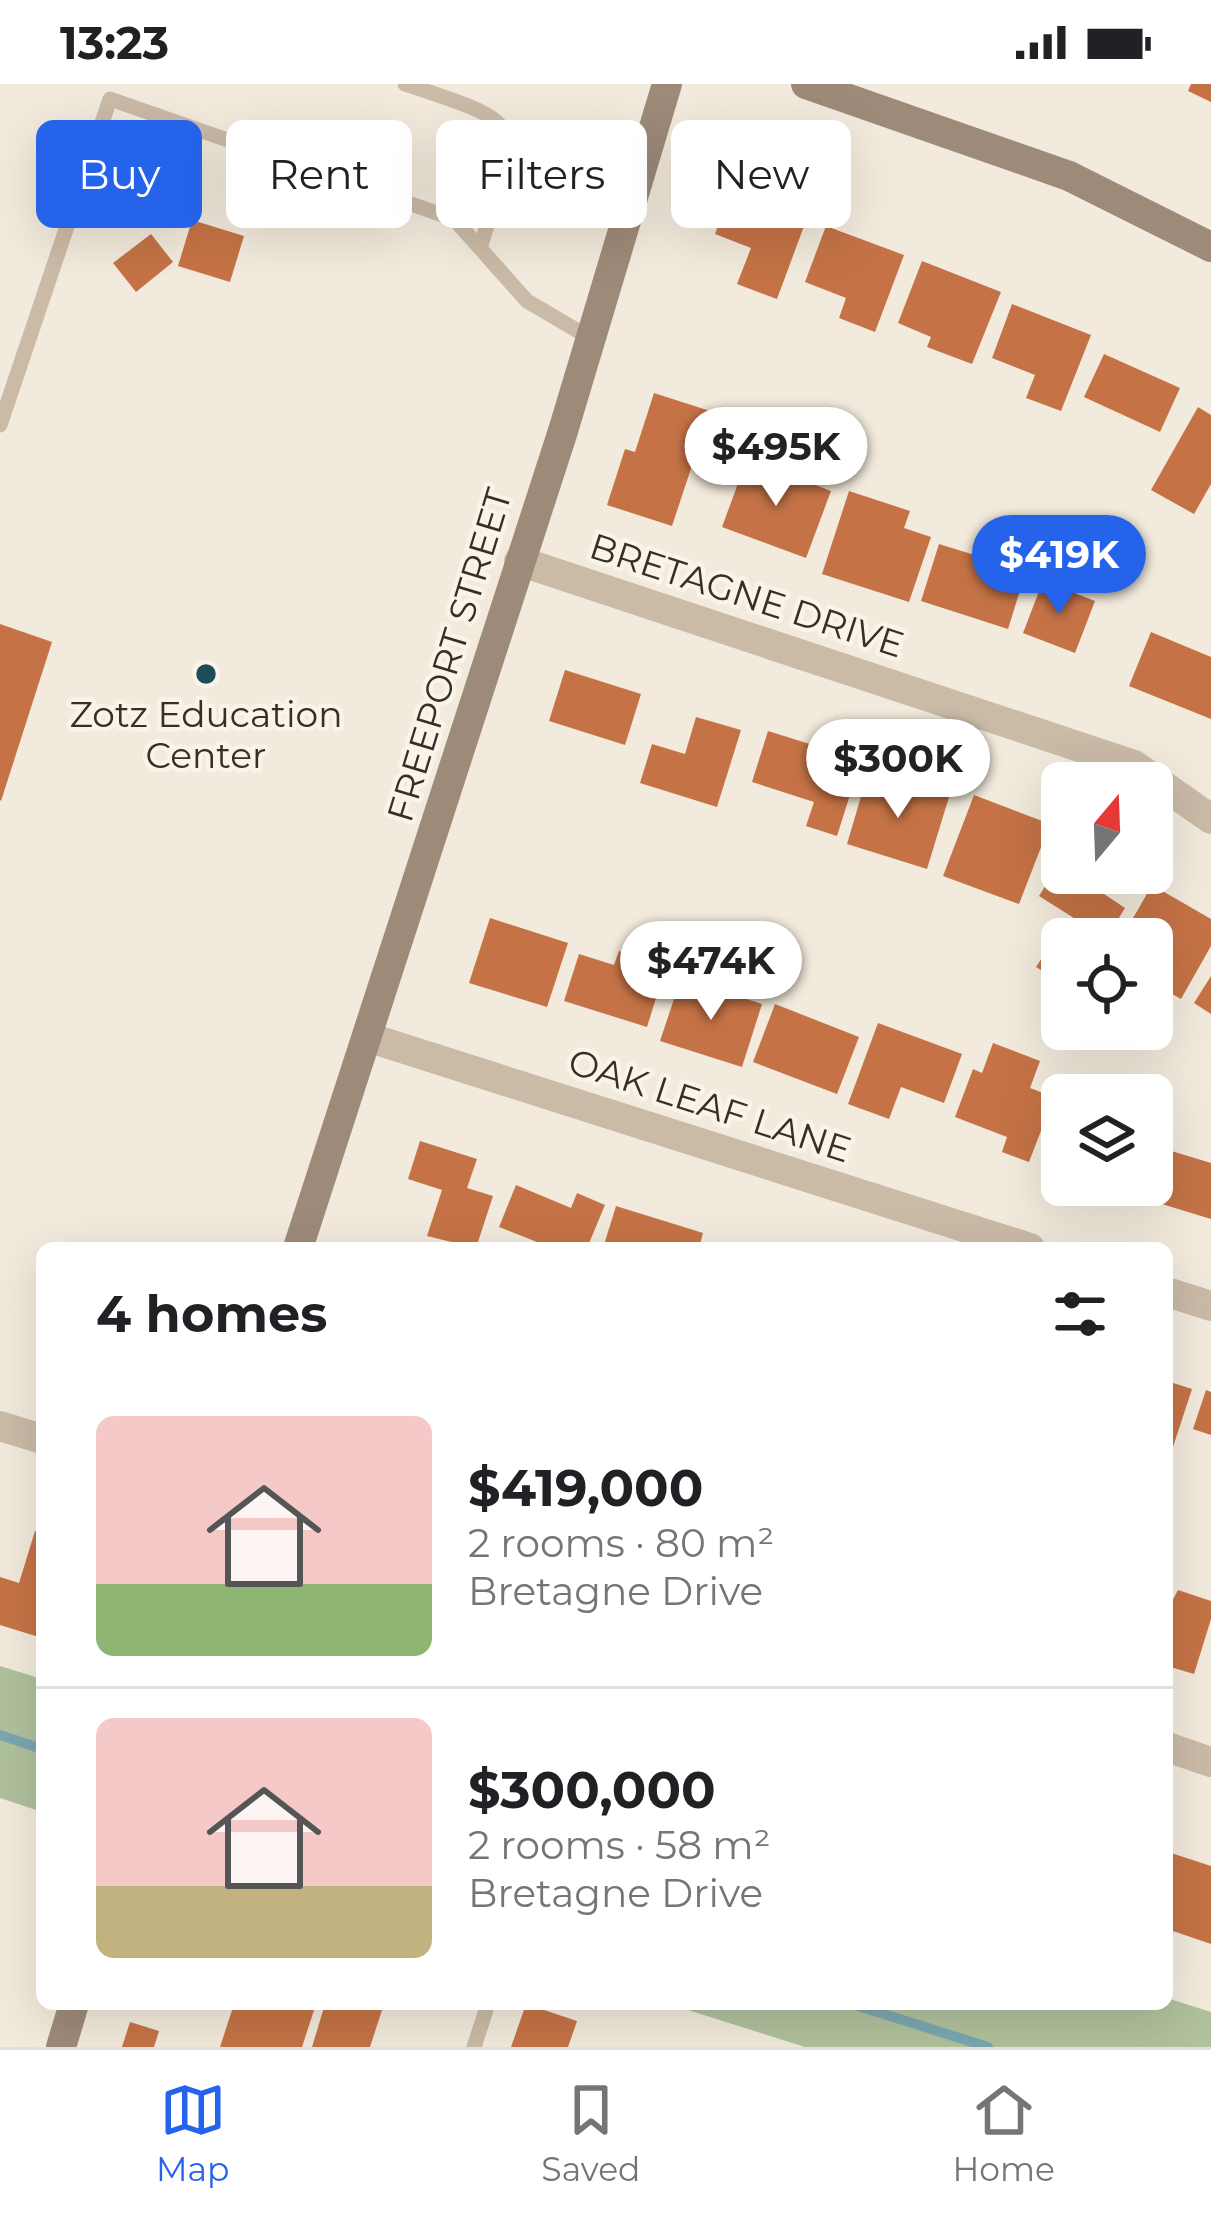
<!DOCTYPE html>
<html lang="en">
<head>
<meta charset="utf-8">
<style>
  :root { --surface:#fff; --page:#f6f6f6; --text:#202124; --muted:#757577; --line:#e0e0e0; --accent:#2563eb }
  body { margin:0; font-family:Montserrat,sans-serif; background:var(--page); color:var(--text); height:100vh; display:flex; flex-direction:column; font-size:45px; white-space:nowrap }
  * { box-sizing:border-box; margin:0 }
  p { font-size:39px; color:var(--muted) }
  .icon { flex:none; width:66px; height:66px; fill:none; stroke:currentColor; stroke-width:2; stroke-linecap:round; stroke-linejoin:round }
  .map { position:relative; flex:1; overflow:hidden }
  .drawer { position:absolute; left:36px; top:1158px; width:1137px; height:768px; display:flex; flex-direction:column; background:var(--surface); border-radius:18px; box-shadow:0 12px 48px #0002 }
  .drawer>* { flex:none }
  .top-card { position:absolute; left:36px; top:36px; width:1140px; height:108px; display:flex; gap:24px }
  .needle { width:78px; rotate:19deg }
  .buttons { position:absolute; left:1041px; top:678px; display:grid; gap:24px }
  .buttons a { display:grid; place-items:center; width:132px; height:132px; border-radius:18px; background:var(--surface); box-shadow:0 12px 48px #0002; font-size:60px }
  .price { position:absolute; translate:-50% -102px; padding:0 27px; border-radius:42px; background:#fff; color:#222; font-size:39px; line-height:78px; filter:drop-shadow(0 3px 6px #0008) }
  .price::after { content:''; position:absolute; left:50%; top:72px; width:36px; height:27px; margin-left:-18px; background:inherit; clip-path:polygon(0 0,100% 0,50% 100%) }
  .price.selected { background:var(--accent); color:#fff }
  ul { padding:0; list-style:none }
  li { display:flex; align-items:center; gap:36px; height:300px; padding:0 60px }
  li+li { border-top:3px solid var(--line) }
  li span { display:grid; place-items:center; flex:none; width:336px; height:240px; border-radius:18px; color:#555 }
  li>.icon { margin-inline-start:auto }
  span .icon { width:144px; height:144px; fill:#fffc; stroke-width:1 }
  li b { font-size:51px }
  h2 { display:flex; justify-content:space-between; align-items:center; height:144px; padding:0 60px; font-size:51px }
  .pill { padding:0 42px; border-radius:18px; background:var(--surface); box-shadow:0 12px 48px #0002; font-size:42px; line-height:108px }
  .pill.selected { background:var(--accent); color:#fff }
  .status { display:flex; justify-content:space-between; align-items:center; height:84px; padding:0 60px; background:var(--surface); direction:ltr }
  .status svg { height:33px; fill:currentColor }
  .menu { display:flex; justify-content:space-around; align-items:center; height:168px; border-top:3px solid var(--line); background:var(--surface); font-size:33px; color:var(--muted) }
  .menu a { display:grid; justify-items:center; gap:6px }
  .menu .selected { color:var(--accent) }
  .map>svg:first-child { display:block }
  .green { fill:#b0c19c }
  .lines { fill:none; stroke-linecap:round; stroke-linejoin:round }
  .stream { stroke:#7ba7af; stroke-width:10 }
  .building { fill:#c57346 }
  .service { stroke:#cabba7; stroke-width:15 }
  .minor { stroke:#cabba7; stroke-width:30 }
  .tertiary { stroke:#cabba7; stroke-width:30 }
  .secondary { stroke:#9e8a79; stroke-width:30 }
  .poi-dot { fill:#1d4e58; stroke:#f9f3e8; stroke-width:4.5 }
  .labels { text-anchor:middle; dominant-baseline:central; stroke-width:9; stroke-linejoin:round; paint-order:stroke }
  .street-label { font-size:36px; fill:#372e28; stroke:#f9f3e8 }
  .poi-label { font-size:36px; fill:#372e28; stroke:#f9f3e8 }
</style>
</head>
<body>
<div class="status"><b>13:23</b><svg viewBox="0 0 49 12"><path d="M0 12V9h3v3zM5 12V6h3v6zM10 12V3h3v9zM15 12V0h3v12zM26 1h20v11H26zM47 4h2v5h-2z"/></svg></div>
<div class="map">
<svg width="1211" height="1963" viewBox="0 0 1211 1963">
  <rect width="100%" height="100%" fill="#f2eadc"/>
  <!-- green -->
  <g class="green">
    <path d="M0,1582L42,1595V1728L0,1714Z"/>
    <path d="M1167,1914L1211,1928V1963H805L669,1920H1167Z"/>
  </g>
  <g class="lines">
    <!-- stream -->
    <g class="stream">
      <path d="M0,1651L42,1665"/>
      <path d="M852,1920L988,1963"/>
    </g>
  </g>
  <!-- building -->
  <g class="building">
    <path d="M1191,0H1211V18L1188,7Z"/>
    <path d="M731,105L807,134L777,215L737,200L751,164L715,150Z"/>
    <path d="M192,136L244,152L230,198L178,182Z"/>
    <path d="M826,142L904,171L875,248L839,234L846,214L805,198Z"/>
    <path d="M151,150L173,178L136,208L113,179Z"/>
    <path d="M922,177L1001,208L972,280L927,263L931,253L898,239Z"/>
    <path d="M1012,220L1091,251L1061,327L1026,314L1035,291L992,274Z"/>
    <path d="M1104,270L1180,304L1160,348L1084,313Z"/>
    <path d="M654,309L710,327L672,442L607,421L625,365L635,368Z"/>
    <path d="M1198,323L1211,331V400L1194,430L1151,406Z"/>
    <path d="M747,375L831,407L806,474L722,443Z"/>
    <path d="M849,407L910,427L904,444L931,453L909,518L822,490Z"/>
    <path d="M939,460L981,473L985,460L1030,474L1008,545L921,517Z"/>
    <path d="M1043,497L1095,517L1075,569L1023,549Z"/>
    <path d="M0,540L52,558L1,717L0,716Z"/>
    <path d="M1151,548L1211,573V635L1129,602Z"/>
    <path d="M565,586L641,610L625,661L549,637Z"/>
    <path d="M696,633L741,646L717,723L640,699L652,660L685,670Z"/>
    <path d="M768,647L861,676L837,752L806,742L814,718L752,698Z"/>
    <path d="M868,689L949,713L927,785L847,760Z"/>
    <path d="M974,711L1050,740L1019,820L943,792Z"/>
    <path d="M1062,775V789H1104L1095,804L1125,824L1106,855H1065L1077,836L1039,812Z"/>
    <path d="M1152,801L1211,835V862L1181,915L1152,899L1158,870L1152,866V855L1124,850Z"/>
    <path d="M490,834L568,859L547,923L469,899Z"/>
    <path d="M1057,851L1062,854V899L1036,883Z"/>
    <path d="M619,867L666,882L647,943L564,917L579,870L614,881Z"/>
    <path d="M1211,892V930L1194,919Z"/>
    <path d="M681,894L762,920L742,983L660,957Z"/>
    <path d="M775,920L859,953L837,1010L753,978Z"/>
    <path d="M878,939L962,970L944,1019L901,1003L889,1035L848,1020Z"/>
    <path d="M993,959L1040,977L1030,1004L1054,1013L1029,1078L1002,1068L1007,1053L955,1033L973,985L982,989Z"/>
    <path d="M420,1057L477,1075L467,1104L493,1112L476,1164L427,1152L442,1106L408,1095Z"/>
    <path d="M1155,1062L1211,1079V1135L1139,1113L1143,1101H1152Z"/>
    <path d="M516,1101L571,1124L577,1109L605,1121L587,1164H552L499,1143Z"/>
    <path d="M616,1122L703,1149L699,1164H603Z"/>
    <path d="M1167,1297L1192,1305L1173,1363L1167,1361Z"/>
    <path d="M1206,1306L1211,1308V1351L1193,1345Z"/>
    <path d="M35,1447L42,1449V1554L0,1541V1493L19,1499Z"/>
    <path d="M1178,1506L1211,1517V1535L1194,1590L1167,1582V1527Z"/>
    <path d="M1171,1769L1211,1782V1860L1167,1845Z"/>
    <path d="M234,1920H316L302,1963H220Z"/>
    <path d="M325,1920H384L370,1963H312Z"/>
    <path d="M526,1920L577,1937L568,1963H511Z"/>
    <path d="M130,1938L159,1947L154,1963H122Z"/>
  </g>
  <g class="lines">
    <!-- service -->
    <g class="service">
      <path d="M405,0C533,42 519,37 481,161"/>
      <path d="M0,341L110,15L454,135L527,217L590,254"/>
      <path d="M474,1963L488,1920"/>
    </g>
    <!-- minor -->
    <g class="minor">
      <path d="M519,477L1134,681L1211,735"/>
      <path d="M367,953L1030,1164"/>
      <path d="M1167,1208L1211,1222"/>
      <path d="M1167,1663L1211,1678"/>
    </g>
    <!-- tertiary -->
    <path class="tertiary" d="M0,1342L42,1355"/>
    <!-- secondary -->
    <g class="secondary">
      <path d="M806,0L1069,92L1211,163"/>
      <path d="M298,1164L563,347L667,0"/>
      <path d="M61,1963L74,1920"/>
    </g>
  </g>
  <!-- markers -->
  <circle class="poi-dot" cx="206" cy="590" r="12"/>
  <g class="labels">
    <!-- street labels -->
    <g class="street-label">
      <text transform="translate(747 511) rotate(18)">BRETAGNE DRIVE</text>
      <text transform="translate(449 571) rotate(-73)">FREEPORT STREET</text>
      <text transform="translate(710 1021) rotate(18)">OAK LEAF LANE</text>
    </g>
    <!-- poi labels -->
    <g class="poi-label">
      <text x="206" y="630">Zotz Education<tspan x="206" dy="41">Center</tspan></text>
    </g>
  </g>
</svg>
<div class="buttons">
<a><svg class="needle" viewBox="-14 -14 28 28"><path d="M0-13l5 13h-10z" fill="#e53935"/><path d="M0 13l5-13h-10z" fill="#757577"/></svg></a>
<a><svg class="icon" aria-label="locate" viewBox="0 0 24 24"><circle cx="12" cy="12" r="6"/><path d="M12 2v4M12 18v4M2 12h4M18 12h4"/></svg></a>
<a><svg class="icon" aria-label="layers" viewBox="0 0 24 24"><path d="M12 4l9 5-9 5-9-5zM3 14l9 5 9-5"/></svg></a>
</div>
<b class="price" style="left:776px;top:425px">$495K</b>
<b class="price selected" style="left:1059px;top:533px">$419K</b>
<b class="price" style="left:898px;top:737px">$300K</b>
<b class="price" style="left:711px;top:939px">$474K</b>
<div class="top-card">
<a class="pill selected">Buy</a>
<a class="pill">Rent</a>
<a class="pill">Filters</a>
<a class="pill">New</a>
</div>
<section class="drawer">
<h2>4 homes<svg class="icon" aria-label="filters" viewBox="0 0 24 24"><path d="M4 7h16M4 17h16"/><circle cx="9" cy="7" r="2"/><circle cx="15" cy="17" r="2"/></svg></h2>
<ul>
<li><span style="background:linear-gradient(#f6c9c9 70%,#8fb573 0)"><svg class="icon" aria-label="home" viewBox="0 0 24 24"><path d="M3 11l9-7 9 7M6 9v11h12V9"/></svg></span><div><b>$419,000</b><p>2 rooms · 80 m²</p><p>Bretagne Drive</p></div></li>
<li><span style="background:linear-gradient(#f6c9c9 70%,#c2b280 0)"><svg class="icon" aria-label="home" viewBox="0 0 24 24"><path d="M3 11l9-7 9 7M6 9v11h12V9"/></svg></span><div><b>$300,000</b><p>2 rooms · 58 m²</p><p>Bretagne Drive</p></div></li>
</ul>
</section>
</div>
<nav class="menu">
<a class="selected"><svg class="icon" aria-label="map" viewBox="0 0 24 24"><path d="M3 6l6-2 6 2 6-2v14l-6 2-6-2-6 2zM9 4v14M15 6v14"/></svg>Map</a>
<a><svg class="icon" aria-label="saved" viewBox="0 0 24 24"><path d="M7 4h10v16l-5-4-5 4z"/></svg>Saved</a>
<a><svg class="icon" aria-label="home" viewBox="0 0 24 24"><path d="M3 11l9-7 9 7M6 9v11h12V9"/></svg>Home</a>
</nav>
</body>
</html>
